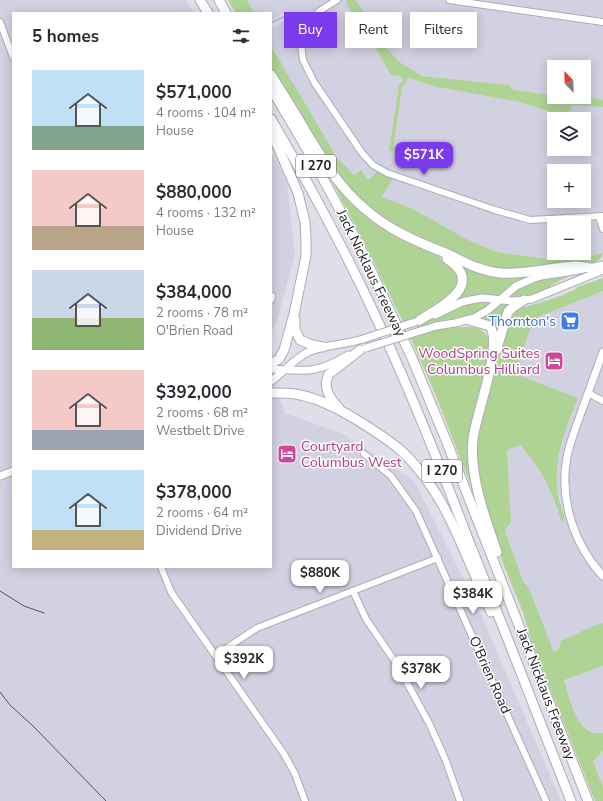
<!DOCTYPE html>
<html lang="en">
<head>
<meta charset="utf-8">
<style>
  :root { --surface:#fff; --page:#f7f7f7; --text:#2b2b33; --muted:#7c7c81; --accent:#7c3aed }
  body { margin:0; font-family:"Nunito Sans",sans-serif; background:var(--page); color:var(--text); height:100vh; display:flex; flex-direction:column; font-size:15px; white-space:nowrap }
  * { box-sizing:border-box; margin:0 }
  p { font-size:13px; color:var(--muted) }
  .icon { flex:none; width:22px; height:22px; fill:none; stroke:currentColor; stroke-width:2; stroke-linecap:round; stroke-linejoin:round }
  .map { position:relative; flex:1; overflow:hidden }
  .panel { position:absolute; left:12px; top:12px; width:260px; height:556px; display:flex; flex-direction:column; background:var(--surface); border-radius:0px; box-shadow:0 2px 10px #0003 }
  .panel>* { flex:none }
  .top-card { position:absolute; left:284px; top:12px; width:259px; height:36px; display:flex; gap:8px }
  .needle { width:26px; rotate:337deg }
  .controls { position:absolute; left:547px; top:60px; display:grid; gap:8px }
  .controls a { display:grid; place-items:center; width:44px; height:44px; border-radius:0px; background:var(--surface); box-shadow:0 2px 10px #0003; font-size:20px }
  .price { position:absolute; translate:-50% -34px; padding:0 9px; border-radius:8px; background:#fff; color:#222; font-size:13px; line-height:26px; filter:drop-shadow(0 1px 2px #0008) }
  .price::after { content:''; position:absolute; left:50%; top:24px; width:12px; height:9px; margin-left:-6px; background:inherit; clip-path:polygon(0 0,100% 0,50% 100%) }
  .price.active { background:var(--accent); color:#fff }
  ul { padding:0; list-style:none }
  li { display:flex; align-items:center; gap:12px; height:100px; padding:0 20px }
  li span { display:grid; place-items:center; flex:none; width:112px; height:80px; border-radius:0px; color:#555 }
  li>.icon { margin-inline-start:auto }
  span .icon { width:48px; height:48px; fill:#fffc; stroke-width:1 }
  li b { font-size:17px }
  h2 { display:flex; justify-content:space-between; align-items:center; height:48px; padding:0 20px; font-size:17px }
  .pill { padding:0 14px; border-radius:0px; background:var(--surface); box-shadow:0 2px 10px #0003; font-size:14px; line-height:36px }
  .pill.active { background:var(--accent); color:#fff }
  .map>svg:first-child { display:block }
  .built { fill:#d2d1e2; fill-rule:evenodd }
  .green { fill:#afd395 }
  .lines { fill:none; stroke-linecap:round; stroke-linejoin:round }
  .stream { stroke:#85a4e6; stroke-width:1 }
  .minor-casing { stroke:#acacb6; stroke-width:8 }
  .major-casing { stroke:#acacb6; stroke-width:9 }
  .highway-casing { stroke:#acacb6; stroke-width:11 }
  .minor { stroke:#fff; stroke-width:6 }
  .major { stroke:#fff; stroke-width:7 }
  .highway { stroke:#fff; stroke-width:9 }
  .rail { stroke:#535258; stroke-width:1 }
  .major-bridge-casing { stroke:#acacb6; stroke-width:9; stroke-linecap:butt }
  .major-bridge { stroke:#fff; stroke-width:7 }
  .labels { text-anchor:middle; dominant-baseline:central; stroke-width:3; stroke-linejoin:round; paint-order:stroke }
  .shield { fill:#fff; stroke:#616163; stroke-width:1 }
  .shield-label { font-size:13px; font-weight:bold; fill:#1d1d20 }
  .street-label { font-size:14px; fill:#1d1d20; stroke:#fff }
  .shop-label { font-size:14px; fill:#366cbe; stroke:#fff; text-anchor:end }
  .hotel-label { font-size:14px; fill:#b23c85; stroke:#fff; text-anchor:end }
</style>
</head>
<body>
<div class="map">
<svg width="603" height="801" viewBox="0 0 603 801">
  <rect width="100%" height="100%" fill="#dfdee9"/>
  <!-- built -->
  <g class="built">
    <path d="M0,0H186L194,13H13V567H271V373L285,413L343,434L414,481L476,603L561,801H0Z"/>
    <path d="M247,0H347V4L403,80L399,85L389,151H393L402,87L406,83L408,77L426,84L520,102L550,112L568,115L572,105L603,107V253L587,257L549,259L497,252L468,240L413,209L382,197L368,180L354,176L336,156L271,46V29L289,18L284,12L271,21V13H254ZM554,119H584V149H554ZM554,171H584V201H554ZM554,223H584V253H554Z"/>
    <path d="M356,0H603V100L584,96V67H554V94L552,95L513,90L509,85L422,76L401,63L388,50Z"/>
    <path d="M271,150L287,183L295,255L278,317L271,334Z"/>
    <path d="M603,291V623L598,624L559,648L554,654L529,588L523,581L505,529L511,522L507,450L520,445L533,459L553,495L561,520L565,518L557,486L556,465L563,437L514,374L531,326L541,316Z"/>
    <path d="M603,666V733L599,734L592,733L578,720L563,680Z"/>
    <path d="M603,751V787L593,761Z"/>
  </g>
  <!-- green -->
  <g class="green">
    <path d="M228,0H247L254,13H236Z"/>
    <path d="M347,0H356L388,50L401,63L422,76L509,85L513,90L552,95L554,94V97L584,96L603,100V107L572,105L568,115L550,112L520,102L438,87L426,84L408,77L406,83L402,87L393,151H389L399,85L403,80L400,76L391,75L366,30L346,4Z"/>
    <path d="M271,46L336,156L354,175L361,170L368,180L377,172L393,178L382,197L413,209L468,240L497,252L549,259L587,257L603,253C601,261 596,262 589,264L502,270L476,264L406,231L381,218L367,206L343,182L341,176L307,127L271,69Z"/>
    <path d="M329,176L409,240L450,263L456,269L459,282L454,293L421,317L403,322L364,242Z"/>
    <path d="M457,262L532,275L516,282L499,296L474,295L456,300L460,295Z"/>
    <path d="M574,274L553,284L545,291L531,296L509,297C525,279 551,277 574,274Z"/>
    <path d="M603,278V291L541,316L531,326L515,374L578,398C567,426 554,455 557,485C557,496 562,508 565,519L561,520C552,490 541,468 520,445L507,450L511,522L505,530L523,581L529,588L554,653L559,648L561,641L598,624L603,623V666L564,680C570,698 577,738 603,733V751L593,761L603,787V801H595L531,640L524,615L503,563L491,525L477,471L476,442L481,419L507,321L515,309L523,306L525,307L558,297L576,289L577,287Z"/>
    <path d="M475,303H490C478,317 460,318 443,320C435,322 427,325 419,327L417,325L441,316L459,306Z"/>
    <path d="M501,303L512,304L498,331L493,323L482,317Z"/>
    <path d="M456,327C468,327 483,325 488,338C493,351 480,387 477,401C474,411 472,422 471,431C471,452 474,475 475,496L436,396L410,337L433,330Z"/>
  </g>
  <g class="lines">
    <!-- stream -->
    <path class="stream" d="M271,23L287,15"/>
    <!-- minor casing -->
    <g class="minor-casing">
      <g id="minor">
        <path d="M337,0L321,10L309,21L304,31L301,44L303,60L314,82L362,153L373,165L387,173L495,210L530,220L603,216"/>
        <path d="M449,0L603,22"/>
        <path d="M0,22L13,57"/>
        <path d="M599,216L603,229"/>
        <path d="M271,300L272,296"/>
        <path d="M588,393L603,401"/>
        <path d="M364,454L391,476L416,511L546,801"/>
        <path d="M161,567L171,592L284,754L295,774L305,801"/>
        <path d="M353,591L366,619L398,666L430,725L446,761L460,801"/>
        <path d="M216,655L257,628L438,558"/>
      </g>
    </g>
    <!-- major casing -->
    <g class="major-casing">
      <g id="major">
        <path d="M435,315L462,302L471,300L482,298L514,301L532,299L603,270"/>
        <path d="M420,331L436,326L455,323L474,318L488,310L516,286L532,279L541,276L574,271L603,265"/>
        <path d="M603,352C596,371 589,391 582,410C577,425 570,441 567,457C559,499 574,545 603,576"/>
        <path d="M271,369C306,371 316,374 348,355"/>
        <path d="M271,381C284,372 294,359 308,352C325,344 345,345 363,339"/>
        <path d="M0,476L13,471"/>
      </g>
    </g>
    <!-- highway casing -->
    <g class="highway-casing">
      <g id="highway">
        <path d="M200,0L208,13"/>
        <path d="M219,0L226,13"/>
        <path d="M271,75C283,94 295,113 306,132C323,160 339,187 364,208C387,229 415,241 443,252C462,260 478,271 500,273C525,275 550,267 575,266C580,266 585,267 590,268"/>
        <path d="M271,88L308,151L359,245L412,358L446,440L588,801"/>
        <path d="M271,119C311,187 348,256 381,328C413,397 441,468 468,539C503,626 537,714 571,801"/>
        <path d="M271,131L298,193L305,222L306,240V256L294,314L284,350L279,359L271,364"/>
        <path d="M295,319V329L300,340L312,345L323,347"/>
        <path d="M469,320L490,326C503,345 476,414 473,439C469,475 485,518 497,552"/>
        <path d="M418,321C439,309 487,284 447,259"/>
        <path d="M496,351L508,312L513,307L524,300"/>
        <path d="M271,393C279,393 287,393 295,394C316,397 339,409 357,420C370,428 384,437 397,447C446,489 465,556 491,612"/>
        <path d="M339,408C329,398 322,387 329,374L360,350"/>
      </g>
    </g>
    <!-- minor -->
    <use href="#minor" class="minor"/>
    <!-- major -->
    <use href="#major" class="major"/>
    <!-- highway -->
    <use href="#highway" class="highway"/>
    <!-- rail -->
    <g class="rail">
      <path d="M0,591L24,606L44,613"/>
      <path d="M0,692L10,705L34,727L106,801"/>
    </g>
    <!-- major-bridge casing -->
    <g class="major-bridge-casing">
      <g id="major-bridge">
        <path d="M363,339L418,321"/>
        <path d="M366,348L420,331"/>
      </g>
    </g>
    <!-- major-bridge -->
    <use href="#major-bridge" class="major-bridge"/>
  </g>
  <!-- icons -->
  <defs>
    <g id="supermarket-square" transform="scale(1)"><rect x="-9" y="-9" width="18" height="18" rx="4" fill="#3f7fe0" stroke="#fff"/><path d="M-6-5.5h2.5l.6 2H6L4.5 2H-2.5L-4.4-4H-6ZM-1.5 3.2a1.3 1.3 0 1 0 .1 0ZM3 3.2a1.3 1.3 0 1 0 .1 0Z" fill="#fff"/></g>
    <g id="hotel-square" transform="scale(1)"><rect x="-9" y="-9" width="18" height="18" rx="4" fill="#d1479c" stroke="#fff"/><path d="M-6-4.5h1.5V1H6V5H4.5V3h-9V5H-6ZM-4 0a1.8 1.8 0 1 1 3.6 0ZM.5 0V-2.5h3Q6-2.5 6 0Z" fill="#fff"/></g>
  </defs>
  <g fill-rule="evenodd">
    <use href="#supermarket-square" x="570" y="321"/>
    <use href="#hotel-square" x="554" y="361"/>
    <use href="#hotel-square" x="287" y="454"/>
  </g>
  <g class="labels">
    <!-- shield labels -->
    <g class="shield">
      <rect x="296" y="155" width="40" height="22" rx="3"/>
      <rect x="422" y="460" width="40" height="22" rx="3"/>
    </g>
    <g class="shield-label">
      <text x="316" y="166">I 270</text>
      <text x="442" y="471">I 270</text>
    </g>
    <!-- street labels -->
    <g class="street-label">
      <text transform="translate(371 273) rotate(64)">Jack Nicklaus Freeway</text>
      <text transform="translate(490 675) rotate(66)">O'Brien Road</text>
      <text transform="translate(546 694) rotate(69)">Jack Nicklaus Freeway</text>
    </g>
    <!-- shop labels -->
    <g class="shop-label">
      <text x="556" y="321">Thornton's</text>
    </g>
    <!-- hotel labels -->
    <g class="hotel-label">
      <text x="540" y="353">WoodSpring Suites<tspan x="540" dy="16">Columbus Hilliard</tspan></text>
      <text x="301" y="446" text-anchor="start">Courtyard<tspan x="301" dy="16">Columbus West</tspan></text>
    </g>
  </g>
</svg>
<div class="controls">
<a><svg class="needle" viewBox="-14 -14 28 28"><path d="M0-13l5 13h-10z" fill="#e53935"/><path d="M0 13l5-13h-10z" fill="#7c7c81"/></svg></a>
<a><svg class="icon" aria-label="layers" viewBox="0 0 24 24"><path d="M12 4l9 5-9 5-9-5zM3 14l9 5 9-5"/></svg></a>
<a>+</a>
<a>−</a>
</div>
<b class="price active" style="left:424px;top:176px">$571K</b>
<b class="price" style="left:320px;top:594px">$880K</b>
<b class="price" style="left:473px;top:615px">$384K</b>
<b class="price" style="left:244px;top:680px">$392K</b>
<b class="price" style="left:421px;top:690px">$378K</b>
<div class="top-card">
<a class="pill active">Buy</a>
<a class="pill">Rent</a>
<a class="pill">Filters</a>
</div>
<section class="panel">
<h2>5 homes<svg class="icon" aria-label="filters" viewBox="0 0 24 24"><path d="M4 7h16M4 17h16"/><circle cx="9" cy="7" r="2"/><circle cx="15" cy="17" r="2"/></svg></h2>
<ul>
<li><span style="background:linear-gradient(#bfe0f5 70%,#7fa58c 0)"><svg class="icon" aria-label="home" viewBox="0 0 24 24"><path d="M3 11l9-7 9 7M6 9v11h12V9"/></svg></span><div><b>$571,000</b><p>4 rooms · 104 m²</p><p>House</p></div></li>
<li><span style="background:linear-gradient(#f6c9c9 70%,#b9a48a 0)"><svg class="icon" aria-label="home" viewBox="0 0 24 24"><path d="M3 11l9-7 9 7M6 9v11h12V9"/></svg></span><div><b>$880,000</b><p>4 rooms · 132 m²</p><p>House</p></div></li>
<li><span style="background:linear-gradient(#c9d6e8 60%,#8fb573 0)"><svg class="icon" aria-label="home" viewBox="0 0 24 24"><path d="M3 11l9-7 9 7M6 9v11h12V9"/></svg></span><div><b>$384,000</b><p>2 rooms · 78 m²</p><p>O'Brien Road</p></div></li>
<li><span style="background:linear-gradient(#f6c9c9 75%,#9aa5b1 0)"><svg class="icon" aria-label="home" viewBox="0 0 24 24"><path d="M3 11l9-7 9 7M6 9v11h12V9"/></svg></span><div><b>$392,000</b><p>2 rooms · 68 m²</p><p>Westbelt Drive</p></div></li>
<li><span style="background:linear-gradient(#bfe0f5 75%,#c2b280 0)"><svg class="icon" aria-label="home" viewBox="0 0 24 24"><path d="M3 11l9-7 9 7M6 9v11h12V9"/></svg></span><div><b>$378,000</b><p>2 rooms · 64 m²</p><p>Dividend Drive</p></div></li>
</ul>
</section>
</div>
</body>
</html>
